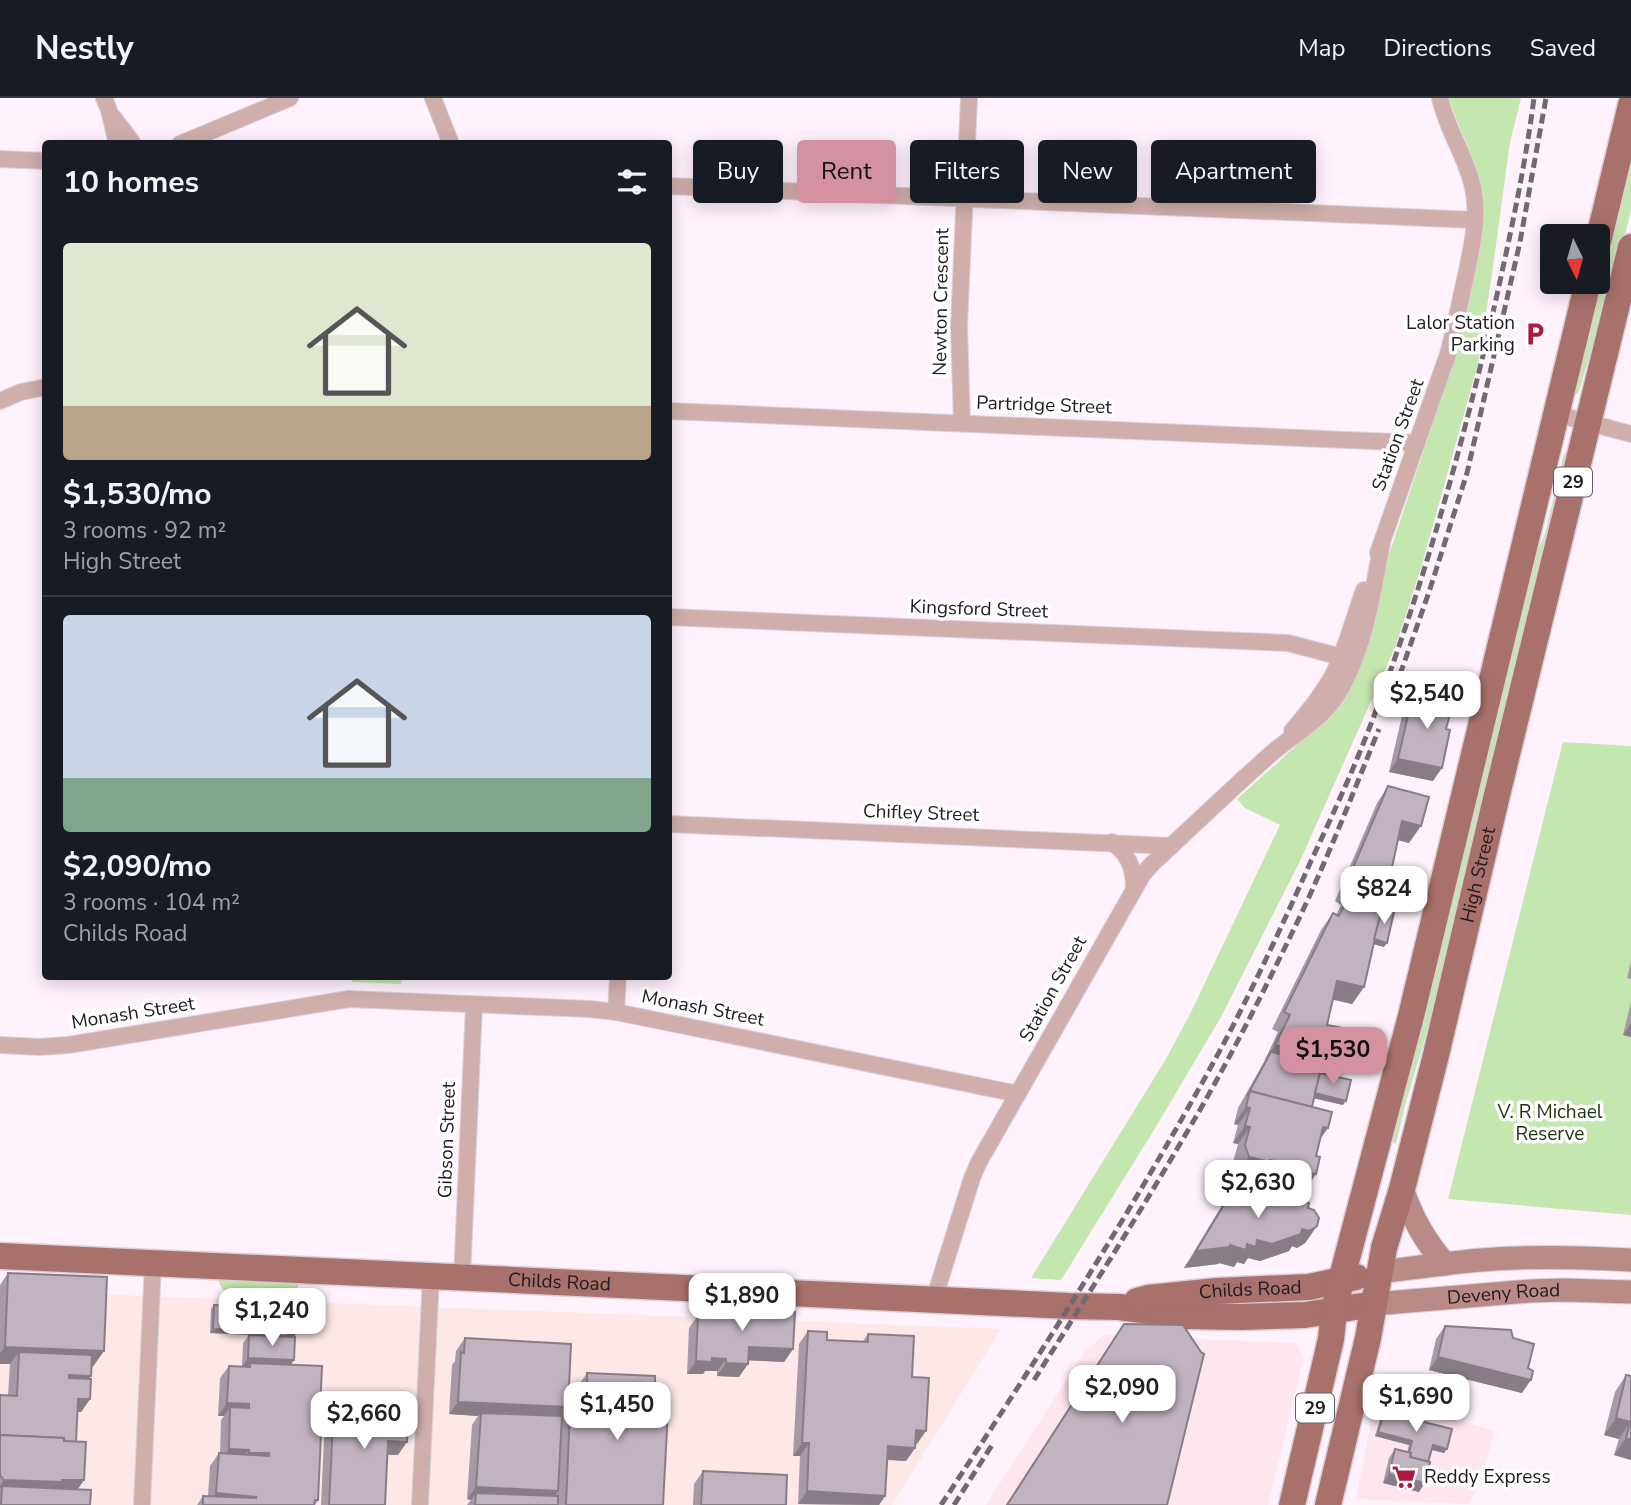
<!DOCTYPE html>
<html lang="en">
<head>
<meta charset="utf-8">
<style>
  :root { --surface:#171b24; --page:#20242c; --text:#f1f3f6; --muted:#9ea1a6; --line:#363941; --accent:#d391a2 }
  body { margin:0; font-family:"Nunito Sans",sans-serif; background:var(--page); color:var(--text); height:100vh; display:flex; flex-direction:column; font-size:26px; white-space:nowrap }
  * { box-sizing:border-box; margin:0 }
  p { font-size:23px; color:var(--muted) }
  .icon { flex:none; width:38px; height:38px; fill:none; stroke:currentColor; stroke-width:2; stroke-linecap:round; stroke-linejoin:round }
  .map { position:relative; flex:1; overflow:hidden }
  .sheet { position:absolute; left:42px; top:42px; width:630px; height:840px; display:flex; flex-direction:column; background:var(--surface); border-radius:7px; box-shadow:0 4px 18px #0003 }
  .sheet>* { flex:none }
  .top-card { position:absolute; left:693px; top:42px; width:665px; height:63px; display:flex; gap:14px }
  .needle { width:46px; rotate:175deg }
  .buttons { position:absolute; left:1540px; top:126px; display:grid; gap:14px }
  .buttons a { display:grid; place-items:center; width:70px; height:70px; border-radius:7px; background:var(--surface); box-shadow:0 4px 18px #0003; font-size:35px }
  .price { position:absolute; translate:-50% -60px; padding:0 16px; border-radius:14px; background:#fff; color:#222; font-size:23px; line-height:46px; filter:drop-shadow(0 2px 4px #0008) }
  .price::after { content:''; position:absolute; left:50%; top:42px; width:21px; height:16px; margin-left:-10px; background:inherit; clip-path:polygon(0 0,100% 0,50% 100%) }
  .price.selected { background:var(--accent); color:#111 }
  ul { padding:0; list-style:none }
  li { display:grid; align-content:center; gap:14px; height:371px; padding:0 21px }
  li+li { border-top:2px solid var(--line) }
  li span { display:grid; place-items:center; height:217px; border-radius:7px; color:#555 }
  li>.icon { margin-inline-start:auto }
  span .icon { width:126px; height:126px; fill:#fffc; stroke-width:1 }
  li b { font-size:30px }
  h2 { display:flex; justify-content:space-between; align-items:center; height:84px; padding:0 21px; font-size:30px }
  .pill { padding:0 24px; border-radius:7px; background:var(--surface); box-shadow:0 4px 18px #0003; font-size:24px; line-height:63px }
  .pill.selected { background:var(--accent); color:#111 }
  header { display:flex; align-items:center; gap:42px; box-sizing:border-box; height:98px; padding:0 35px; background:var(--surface); border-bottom:2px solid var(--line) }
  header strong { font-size:33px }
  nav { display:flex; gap:38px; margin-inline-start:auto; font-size:24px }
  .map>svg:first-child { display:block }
  .commercial { fill:#fee5ee }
  .industrial { fill:#fde7e7 }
  .green { fill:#c4e6af }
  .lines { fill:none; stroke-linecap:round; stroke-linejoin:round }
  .street-casing { stroke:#dbcfd9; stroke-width:18 }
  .secondary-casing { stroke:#dbcfd9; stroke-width:25 }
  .primary-casing { stroke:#dbcfd9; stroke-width:29 }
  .street { stroke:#cfaeab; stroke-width:16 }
  .secondary { stroke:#b98a86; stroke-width:23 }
  .primary { stroke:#a9716b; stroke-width:26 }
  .rail { stroke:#716971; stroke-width:5; stroke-dasharray:10 5; stroke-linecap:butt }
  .wall { fill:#a79aa6 }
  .shaded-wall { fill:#887d87 }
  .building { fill:#c2b3c1; stroke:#887d87; stroke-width:2 }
  .labels { text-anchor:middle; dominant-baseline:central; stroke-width:7; stroke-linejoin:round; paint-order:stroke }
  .shield { fill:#fff; stroke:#625f62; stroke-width:2 }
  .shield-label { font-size:18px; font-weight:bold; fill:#1f1a1f }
  .street-label { font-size:19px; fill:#1f1a1f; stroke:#fff }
  .poi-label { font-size:19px; fill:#1f1a1f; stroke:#fff; text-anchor:end }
  .park-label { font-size:19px; fill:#1c320a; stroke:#fff }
</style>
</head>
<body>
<header>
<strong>Nestly</strong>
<nav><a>Map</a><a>Directions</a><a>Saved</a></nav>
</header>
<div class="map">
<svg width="1631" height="1407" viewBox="0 0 1631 1407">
  <rect width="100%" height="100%" fill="#fff2fd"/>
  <!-- commercial -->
  <g class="commercial">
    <path d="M1104,1237L1294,1245L1304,1258L1268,1407H986L1085,1253Z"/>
    <path d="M1376,1299L1495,1333L1484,1373L1470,1406L1356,1401Z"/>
  </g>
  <!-- industrial -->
  <path class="industrial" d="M0,1192L95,1196L1001,1231L892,1407H0Z"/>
  <!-- green -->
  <g class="green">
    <path d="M1449,0H1521L1510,44L1492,176L1478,266L1421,470L1396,547L1300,763L1221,919L1154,1032L1061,1182L1031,1180L1166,961L1192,912L1280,727L1245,710L1237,701L1316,630L1385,468L1460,245L1484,119C1487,76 1461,40 1449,0Z"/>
    <path d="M1631,42V112L1611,195L1597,234L1578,296L1573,295L1598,178Z"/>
    <path d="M1569,348L1445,873L1406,1004L1396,1046L1389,1043L1525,480L1545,436L1563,359Z"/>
    <path d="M1563,644L1631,648V1117L1448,1101Z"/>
    <path d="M352,879H402L401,886L352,884Z"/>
    <path d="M219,1182L298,1184V1189L284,1205L230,1203L219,1185Z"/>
  </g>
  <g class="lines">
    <!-- street casing -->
    <g class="street-casing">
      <g id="street">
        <path d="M104,0L109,12L117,46"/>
        <path d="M433,0L451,46"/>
        <path d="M114,20L132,44"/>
        <path d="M180,46L290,0"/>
        <path d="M0,61L46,63"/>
        <path d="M668,88L1475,122"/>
        <path d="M0,303L21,294L46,289"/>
        <path d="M668,313L1417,345"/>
        <path d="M1556,316L1631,336"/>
        <path d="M962,325L959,228L969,0"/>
        <path d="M1378,455L1448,256C1455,230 1460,203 1466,177C1472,147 1480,116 1472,86C1465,56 1446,30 1440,0"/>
        <path d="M668,519L1288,545L1341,559L1350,560"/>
        <path d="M1292,633C1308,614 1323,596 1334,575C1347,548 1354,519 1364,492"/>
        <path d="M668,726L1171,748"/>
        <path d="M1112,744C1129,757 1134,770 1134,791"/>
        <path d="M616,914L618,878"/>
        <path d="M0,947L39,949L68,947L349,901L589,911L616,914L1018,996"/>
        <path d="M462,1180L474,907"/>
        <path d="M934,1201L972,1080L979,1064L1143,776L1153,765C1193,728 1231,691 1272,655C1300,631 1326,621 1344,585C1366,542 1373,492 1382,445"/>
        <path d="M142,1407L153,1165"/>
        <path d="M420,1407L431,1179"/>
      </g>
    </g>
    <!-- secondary casing -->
    <g class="secondary-casing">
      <g id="secondary">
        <path d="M1402,1091C1413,1121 1424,1142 1445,1166"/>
        <path d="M1380,1174C1413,1170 1447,1165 1481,1162C1531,1158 1581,1159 1631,1162"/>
        <path id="s1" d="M1374,1206L1530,1193L1564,1192L1631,1194"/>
      </g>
    </g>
    <!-- primary casing -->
    <g class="primary-casing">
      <g id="primary">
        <path d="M1598,144L1631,7"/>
        <path id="s2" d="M0,1158L1069,1208L1119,1209L1187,1218L1240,1219L1305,1217L1374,1206"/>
        <path id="s3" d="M1137,1203L1148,1200L1217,1193L1309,1189L1356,1179"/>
        <path d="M1292,1407L1331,1241L1334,1213L1341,1183L1411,918L1588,184"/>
        <path id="s4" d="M1328,1407L1368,1240L1384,1150L1402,1091L1436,957L1496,701L1631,149"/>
      </g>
    </g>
    <!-- street -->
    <use href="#street" class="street"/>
    <!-- secondary -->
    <use href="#secondary" class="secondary"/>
    <!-- primary -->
    <use href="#primary" class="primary"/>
    <!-- rail -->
    <g class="rail">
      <path d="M1390,605L1429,494L1467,375L1520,144L1546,0"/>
      <path d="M1034,1282C1086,1200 1138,1118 1187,1034C1225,970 1259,903 1291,837C1324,770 1351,700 1379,631"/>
      <path d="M941,1407C1040,1257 1138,1104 1224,945C1255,886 1284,824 1311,763C1335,712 1359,660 1378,607C1424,483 1460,356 1490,228C1507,152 1524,77 1534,0"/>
      <path d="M954,1407L992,1347"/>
    </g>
  </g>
  <!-- wall -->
  <g class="wall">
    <path d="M1413,596L1433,601L1436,597L1433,683L1389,674L1404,609Z"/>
    <path d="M1388,688L1409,745L1398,742L1382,811L1384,849L1373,846L1364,889L1352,906L1333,901L1327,927L1335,979L1343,1007L1314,1000L1312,1009L1320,1042L1316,1058V1076L1304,1093L1271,1086L1272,1082L1259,1079L1258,1081L1237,1076L1233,1064L1238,1046L1233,1045L1238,1027L1234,1026L1238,1010L1264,964L1278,934L1272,931L1321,832L1333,815L1336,817L1341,807L1335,803L1377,705Z"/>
    <path d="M1631,863V881L1627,880Z"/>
    <path d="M1631,904V939L1623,937Z"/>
    <path d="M1236,1087L1308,1110L1317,1128L1305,1145L1297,1150L1292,1148L1289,1153L1260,1163L1248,1160L1244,1166L1237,1164L1234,1169L1219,1165L1218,1166L1184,1170L1224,1104Z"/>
    <path d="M8,1175L91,1270L89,1281L90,1301L81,1314H77L76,1344L84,1382L78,1391L90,1407H0V1297H8L10,1266H0V1187Z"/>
    <path d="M214,1207L297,1234L294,1239L291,1267L320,1313L318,1402L315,1407H197L203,1398H208L210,1368L219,1355H220L221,1322L224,1318H218L220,1280L229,1268H242L243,1245L249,1237L210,1235L211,1211Z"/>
    <path d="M705,1210L793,1251L784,1264L748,1262L739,1279L717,1278V1273H705L703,1276H687L689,1230L698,1217H700Z"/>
    <path d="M1124,1226L1167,1407H1006L1112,1243Z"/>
    <path d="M1445,1228L1513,1240L1522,1295L1429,1272L1436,1241Z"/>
    <path d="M808,1233L827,1242L863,1243L868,1236L912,1279L917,1346L915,1345V1350L906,1363L887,1362L885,1398L879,1407L798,1406L800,1358H793L799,1246Z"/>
    <path d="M465,1240L569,1290L571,1287L578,1288L587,1275L655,1293L663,1407H467L471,1402L467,1401L472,1327L478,1318L449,1316L452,1267L455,1263L456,1253Z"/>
    <path d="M1626,1277L1631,1278V1362L1614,1357L1619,1341L1604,1337L1615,1294Z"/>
    <path d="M334,1304L398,1357H387L385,1407H321L325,1317Z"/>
    <path d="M1384,1314L1447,1351L1444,1355L1431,1352L1419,1394L1383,1385L1389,1360L1395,1351L1407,1354L1409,1347L1375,1338L1381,1318Z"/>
    <path d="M703,1373L786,1407H693L694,1386Z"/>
  </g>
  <!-- shaded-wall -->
  <g class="shaded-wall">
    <path d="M1398,661L1442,670L1433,683L1389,674Z"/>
    <path d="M1402,723L1421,728L1409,745L1390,740Z"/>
    <path d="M1369,840L1387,845L1384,849L1366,844Z"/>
    <path d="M1337,883L1364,889L1352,906L1325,900Z"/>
    <path d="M1631,925V939L1623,937Z"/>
    <path d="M1275,947L1345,963L1333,980L1271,954L1263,963Z"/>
    <path d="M1311,994L1346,1003L1343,1007L1308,999Z"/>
    <path d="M1246,1009L1250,1010L1238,1027L1234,1026Z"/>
    <path d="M1245,1028L1250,1029L1238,1046L1233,1045Z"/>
    <path d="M1323,1029L1328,1030L1316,1047Z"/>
    <path d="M1249,1059L1270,1062L1284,1065L1272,1082L1259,1079L1258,1081L1237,1076Z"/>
    <path d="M1283,1069L1316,1076L1304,1093L1271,1086Z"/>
    <path d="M1317,1128L1305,1145L1297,1150L1292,1148L1289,1153L1260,1163L1248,1160L1244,1166L1237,1164L1234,1169L1219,1165L1218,1166L1184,1170L1196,1153L1230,1147L1247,1146L1257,1142Z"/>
    <path d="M213,1231L265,1233L262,1237L210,1235Z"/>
    <path d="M287,1234H297L294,1239L284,1238Z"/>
    <path d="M5,1249L104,1253L92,1270L19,1254L10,1266H0V1255Z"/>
    <path d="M749,1249L793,1251L784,1264L740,1262Z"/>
    <path d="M1438,1259L1531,1282L1522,1295L1429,1272Z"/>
    <path d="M248,1260L294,1262L288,1271L250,1265L248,1269H242Z"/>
    <path d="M712,1260L726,1261L717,1273H705L703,1276H687L696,1263Z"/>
    <path d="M726,1265L748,1266L739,1279L717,1278Z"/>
    <path d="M69,1277L91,1278L82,1291L60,1290Z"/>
    <path d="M78,1301H90L81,1314H69Z"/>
    <path d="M458,1304L568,1309L559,1322L481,1315L478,1318L449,1316Z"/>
    <path d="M227,1305L249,1306L240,1319L230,1309L224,1318H218Z"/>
    <path d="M1616,1320L1630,1324L1619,1341L1604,1337Z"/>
    <path d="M916,1332L926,1333L917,1346L907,1345Z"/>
    <path d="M1378,1334L1412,1343L1409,1347L1375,1338Z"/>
    <path d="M1626,1340L1631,1342V1362L1614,1357Z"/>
    <path d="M388,1343L407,1344L398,1357L379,1356Z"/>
    <path d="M802,1345H809L800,1358H793Z"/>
    <path d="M1433,1347L1447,1351L1444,1355L1430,1351Z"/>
    <path d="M888,1348L915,1350L906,1363L879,1361Z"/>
    <path d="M229,1351L249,1352L240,1364L220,1363Z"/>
    <path d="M249,1355H269L260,1368H240Z"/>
    <path d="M1389,1376L1425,1385L1419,1394L1383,1385Z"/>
    <path d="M4,1382H84L72,1399L2,1388L0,1390V1388Z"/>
    <path d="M476,1389L558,1393L549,1406L476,1395L471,1402L467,1401Z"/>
    <path d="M807,1393L885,1398L879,1407L798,1406Z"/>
    <path d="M216,1395L256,1399L250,1407H208Z"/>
  </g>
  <!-- building -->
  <g class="building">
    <path d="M1413,596L1435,602L1436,597L1454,602L1446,631L1450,632L1442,670L1398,661Z"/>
    <path d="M1388,688L1429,699L1421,728L1402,723L1386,797L1378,827L1364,889L1337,883L1327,927L1353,932L1345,963L1275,947L1290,917L1284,914L1333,815L1339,818L1353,790L1346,786Z"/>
    <path d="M1382,811L1394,814L1387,845L1374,841Z"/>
    <path d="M1271,954L1322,966L1312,1009L1250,993L1247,998Z"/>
    <path d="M1320,975L1351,982L1346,1003L1315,995Z"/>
    <path d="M1250,993L1332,1014L1328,1030L1323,1029L1316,1058L1320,1059L1316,1076L1283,1069L1284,1065L1270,1062V1064L1249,1059L1245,1047L1250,1029L1245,1028L1250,1010L1246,1009Z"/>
    <path d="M1236,1087L1264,1093L1263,1097L1277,1100L1278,1098L1309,1105L1308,1110L1314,1112L1319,1120L1317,1128L1309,1133L1302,1131L1301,1136L1272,1146L1257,1142L1256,1149L1247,1146L1246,1152L1230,1147L1229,1149L1196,1153Z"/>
    <path d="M8,1175L107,1179L104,1253L5,1249Z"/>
    <path d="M214,1207L299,1211L297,1234H287V1238L265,1237V1233L213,1231Z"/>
    <path d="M705,1210L795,1214L793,1251L749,1249L748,1266L726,1265V1261L712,1260V1264L696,1263L698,1217H705Z"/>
    <path d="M1124,1226L1183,1227L1201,1254L1204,1256L1167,1407H1007Z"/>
    <path d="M1445,1228L1511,1232L1513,1240L1534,1246L1528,1270L1533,1273L1531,1282L1438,1259Z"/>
    <path d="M808,1233L827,1234V1242L868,1244V1236L914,1238L912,1279L929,1280L926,1333L916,1332L915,1350L888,1348L885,1398L807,1393L809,1345H802Z"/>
    <path d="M249,1237L295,1239L294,1262L248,1260Z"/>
    <path d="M465,1240L571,1246L568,1309L458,1304L461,1254L464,1255Z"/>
    <path d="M19,1254L92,1257L91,1278L69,1277V1280L91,1281L90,1301H78L76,1344L64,1343V1340L0,1337V1297L17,1298Z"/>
    <path d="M250,1265L322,1268L320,1313H322L318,1402H315L314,1407H203V1398L256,1400V1399L216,1395L219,1355L269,1358V1355H249V1352L229,1351L230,1309L249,1310V1306L227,1305L229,1268L250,1269Z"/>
    <path d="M587,1275L655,1278V1293H669L663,1407H566L571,1287L587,1288Z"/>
    <path d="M1626,1277L1631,1278V1342L1626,1340L1630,1324L1616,1320Z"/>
    <path d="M334,1304L409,1308L407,1344L388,1343L385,1407H329Z"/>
    <path d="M1384,1314L1452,1331L1447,1351L1433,1347L1428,1364L1410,1359L1411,1355H1409L1412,1343L1378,1334Z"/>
    <path d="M481,1315L562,1318L558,1393L476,1389Z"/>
    <path d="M0,1337L64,1340V1343L86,1344L84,1382H62V1384L4,1382L0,1377Z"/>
    <path d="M1395,1351L1411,1355L1410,1359L1430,1364L1425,1385L1389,1376Z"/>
    <path d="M703,1373L787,1377L786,1407H701Z"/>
    <path d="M2,1388L91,1392L90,1407H1Z"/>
    <path d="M476,1395L558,1398V1407H475Z"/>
  </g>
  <!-- icons -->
  <defs>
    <g id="parking-bare" transform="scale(1.89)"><path d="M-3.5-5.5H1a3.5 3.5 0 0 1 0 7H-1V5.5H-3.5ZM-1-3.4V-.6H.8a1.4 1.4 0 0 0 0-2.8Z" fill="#ae1a3c" stroke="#fff" stroke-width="2.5" paint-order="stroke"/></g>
    <g id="supermarket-bare" transform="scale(1.89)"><path d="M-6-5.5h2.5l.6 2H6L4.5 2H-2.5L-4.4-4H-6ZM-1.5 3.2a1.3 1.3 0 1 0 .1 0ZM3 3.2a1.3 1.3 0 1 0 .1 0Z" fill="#ae1a3c" stroke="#fff" stroke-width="2.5" paint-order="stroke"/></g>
  </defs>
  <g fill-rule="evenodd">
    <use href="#parking-bare" x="1535" y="236"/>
    <use href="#supermarket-bare" x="1404" y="1379"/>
  </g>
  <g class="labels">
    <!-- shield labels -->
    <g class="shield">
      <rect x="1554" y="369.5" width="38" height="29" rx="5"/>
      <rect x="1296" y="1295.5" width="38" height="29" rx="5"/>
    </g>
    <g class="shield-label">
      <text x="1573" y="384">29</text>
      <text x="1315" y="1310">29</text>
    </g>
    <!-- street labels -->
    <g class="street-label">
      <text transform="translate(941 204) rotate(-89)">Newton Crescent</text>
      <text transform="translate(1044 307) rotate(2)">Partridge Street</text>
      <text transform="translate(1398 337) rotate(-70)">Station Street</text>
      <text transform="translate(979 511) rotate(2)">Kingsford Street</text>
      <text transform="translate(921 715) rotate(2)">Chifley Street</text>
      <text stroke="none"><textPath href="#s4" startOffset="648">High Street</textPath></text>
      <text transform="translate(1053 891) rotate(-61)">Station Street</text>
      <text transform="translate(703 910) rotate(11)">Monash Street</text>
      <text transform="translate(133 915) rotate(-9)">Monash Street</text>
      <text transform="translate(447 1042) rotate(-88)">Gibson Street</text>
      <text stroke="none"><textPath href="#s2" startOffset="560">Childs Road</textPath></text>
      <text stroke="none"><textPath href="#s3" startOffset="114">Childs Road</textPath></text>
      <text stroke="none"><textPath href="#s1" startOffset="130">Deveny Road</textPath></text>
    </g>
    <!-- poi labels -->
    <g class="poi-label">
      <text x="1515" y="225">Lalor Station<tspan x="1515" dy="22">Parking</tspan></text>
      <text x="1424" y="1379" text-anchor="start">Reddy Express</text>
    </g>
    <!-- park labels -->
    <g class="park-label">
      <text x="1550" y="1014">V. R Michael<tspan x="1550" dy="22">Reserve</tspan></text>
    </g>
  </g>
</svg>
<div class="buttons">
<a><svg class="needle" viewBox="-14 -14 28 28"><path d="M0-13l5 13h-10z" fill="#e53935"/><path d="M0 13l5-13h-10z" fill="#9ea1a6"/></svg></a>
</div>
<b class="price" style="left:1427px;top:633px">$2,540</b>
<b class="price" style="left:1384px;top:828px">$824</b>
<b class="price selected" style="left:1333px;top:989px">$1,530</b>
<b class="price" style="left:1258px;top:1122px">$2,630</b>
<b class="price" style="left:742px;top:1235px">$1,890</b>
<b class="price" style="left:272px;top:1250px">$1,240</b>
<b class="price" style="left:1122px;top:1327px">$2,090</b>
<b class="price" style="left:1416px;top:1336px">$1,690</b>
<b class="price" style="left:617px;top:1344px">$1,450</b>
<b class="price" style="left:364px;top:1353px">$2,660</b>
<div class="top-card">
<a class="pill">Buy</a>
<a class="pill selected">Rent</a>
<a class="pill">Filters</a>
<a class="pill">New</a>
<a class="pill">Apartment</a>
</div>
<section class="sheet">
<h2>10 homes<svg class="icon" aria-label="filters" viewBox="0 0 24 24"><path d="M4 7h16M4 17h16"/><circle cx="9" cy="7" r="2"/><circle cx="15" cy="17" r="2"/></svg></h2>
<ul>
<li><span style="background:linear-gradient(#dfe7d0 75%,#b9a48a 0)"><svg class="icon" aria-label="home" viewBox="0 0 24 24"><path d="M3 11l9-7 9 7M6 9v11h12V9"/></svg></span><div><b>$1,530/mo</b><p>3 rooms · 92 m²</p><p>High Street</p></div></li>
<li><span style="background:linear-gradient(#c9d6e8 75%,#7fa58c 0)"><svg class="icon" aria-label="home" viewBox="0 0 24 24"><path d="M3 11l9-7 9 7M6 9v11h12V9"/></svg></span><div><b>$2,090/mo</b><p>3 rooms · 104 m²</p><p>Childs Road</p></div></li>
</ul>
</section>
</div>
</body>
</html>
